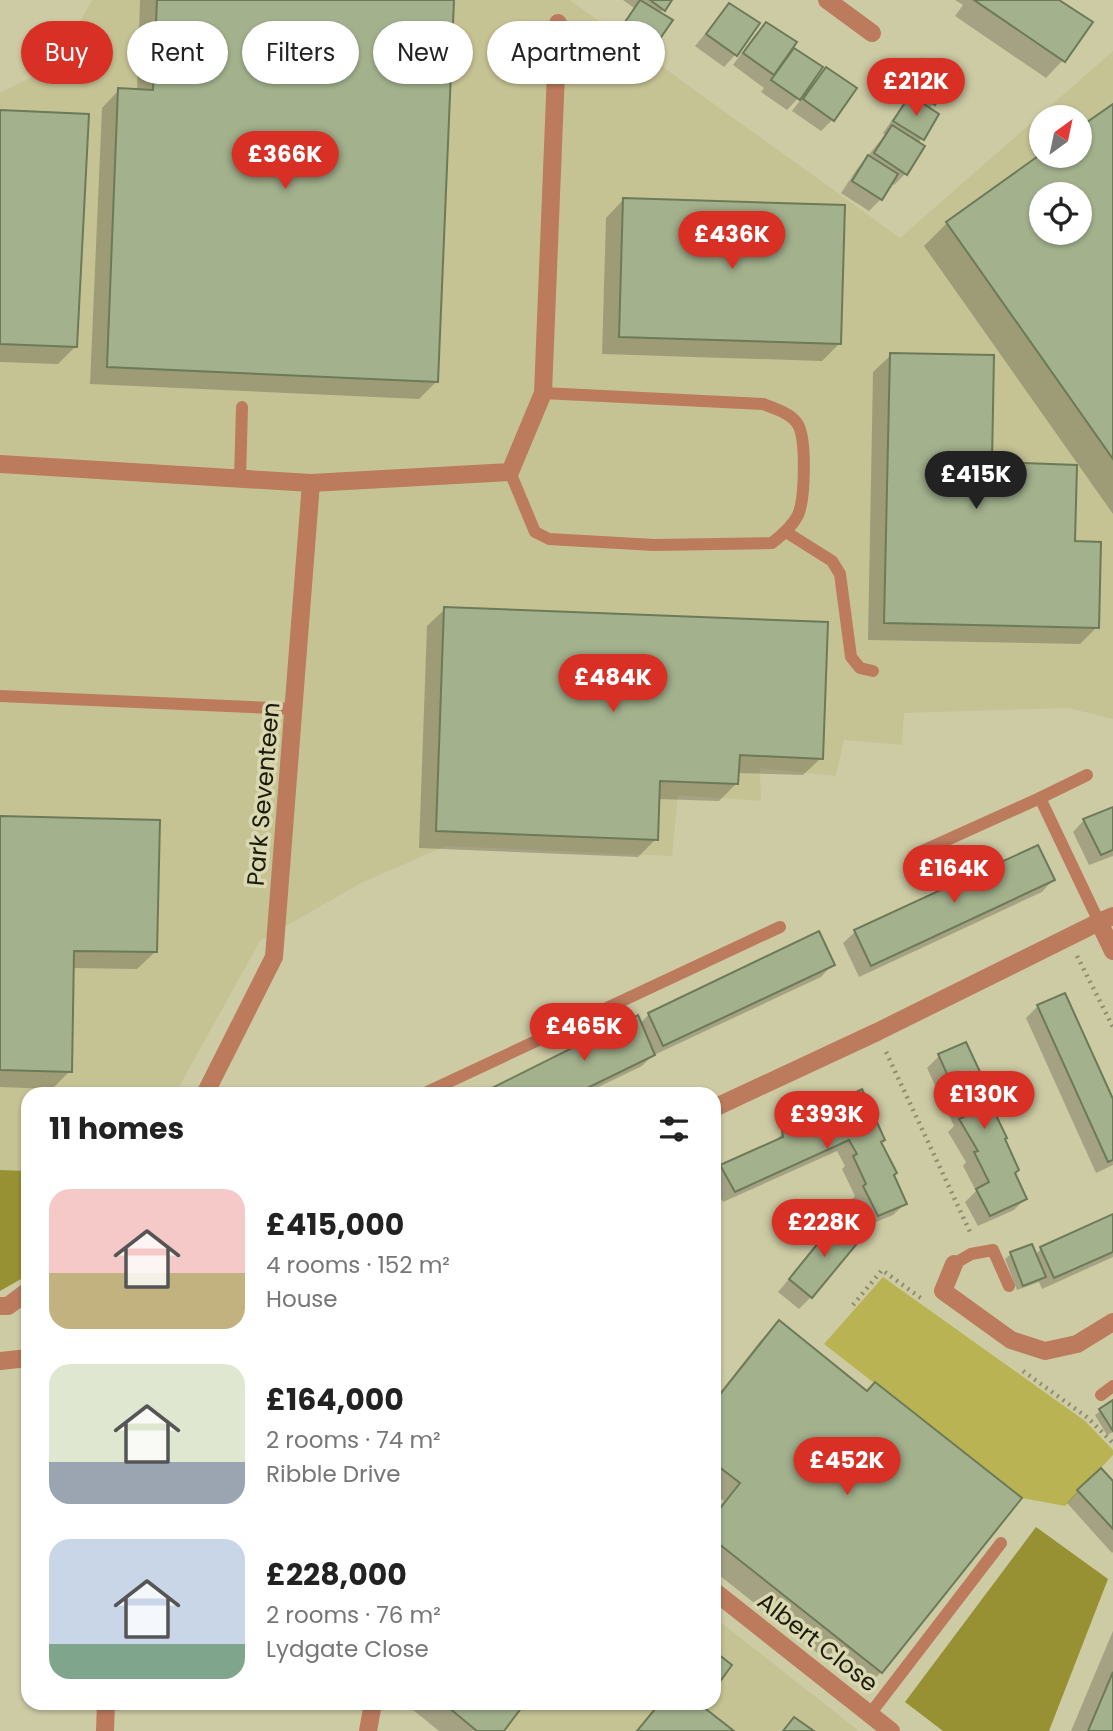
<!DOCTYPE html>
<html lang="en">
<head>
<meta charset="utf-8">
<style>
  :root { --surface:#fff; --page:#f6f6f6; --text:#222; --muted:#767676; --accent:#d93025 }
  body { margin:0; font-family:Poppins,sans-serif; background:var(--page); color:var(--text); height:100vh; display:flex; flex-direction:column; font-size:26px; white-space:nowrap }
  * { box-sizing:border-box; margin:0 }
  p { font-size:23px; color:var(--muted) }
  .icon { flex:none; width:38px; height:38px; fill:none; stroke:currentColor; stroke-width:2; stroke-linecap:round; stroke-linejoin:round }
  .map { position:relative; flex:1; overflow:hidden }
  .side { position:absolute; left:21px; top:1087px; width:700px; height:623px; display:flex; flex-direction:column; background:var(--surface); border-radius:21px; box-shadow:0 2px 5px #0004 }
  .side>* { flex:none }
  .hud { position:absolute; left:21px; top:21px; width:700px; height:63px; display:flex; gap:14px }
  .needle { width:46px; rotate:33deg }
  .fabs { position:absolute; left:1029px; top:105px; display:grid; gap:14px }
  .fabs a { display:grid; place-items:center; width:63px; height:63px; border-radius:50%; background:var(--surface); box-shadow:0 2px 5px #0004; font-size:35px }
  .price { position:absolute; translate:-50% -60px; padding:0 16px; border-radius:24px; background:var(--accent); color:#fff; font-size:23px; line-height:46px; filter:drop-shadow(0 2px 4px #0008) }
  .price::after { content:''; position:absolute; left:50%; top:42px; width:21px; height:16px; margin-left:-10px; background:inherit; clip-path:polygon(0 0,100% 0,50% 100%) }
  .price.selected { background:#222; color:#fff }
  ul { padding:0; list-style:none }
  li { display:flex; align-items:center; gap:21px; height:175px; padding:0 28px }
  li span { display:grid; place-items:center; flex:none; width:196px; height:140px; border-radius:21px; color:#555 }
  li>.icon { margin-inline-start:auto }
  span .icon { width:84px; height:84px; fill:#fffc; stroke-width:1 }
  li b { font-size:30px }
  h2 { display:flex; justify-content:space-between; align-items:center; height:84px; padding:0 28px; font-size:30px }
  .chip { padding:0 24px; border-radius:32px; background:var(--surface); box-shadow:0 2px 5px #0004; font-size:24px; line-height:63px }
  .chip.selected { background:var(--accent); color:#fff }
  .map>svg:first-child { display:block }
  .built { fill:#c5c394; fill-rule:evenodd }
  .green { fill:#b9b353 }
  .forest { fill:#989133 }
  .shadow { fill:#0003; fill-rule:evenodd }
  .building { fill:#a3b18d; stroke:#6d7a58; stroke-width:2; fill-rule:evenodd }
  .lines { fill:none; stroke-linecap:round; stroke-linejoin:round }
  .path { stroke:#8f8d6e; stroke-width:4.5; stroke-dasharray:2 5; stroke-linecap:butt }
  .service { stroke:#bc7b5d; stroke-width:12 }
  .minor { stroke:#bc7b5d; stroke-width:18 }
  .tertiary { stroke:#bc7b5d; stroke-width:18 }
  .labels { text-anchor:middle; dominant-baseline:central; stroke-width:7; stroke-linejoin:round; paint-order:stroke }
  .street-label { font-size:24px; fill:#1c1b0c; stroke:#d9d8b0 }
</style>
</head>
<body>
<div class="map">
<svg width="1113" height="1731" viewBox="0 0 1113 1731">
  <rect width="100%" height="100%" fill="#cdcba4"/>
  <!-- built -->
  <g class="built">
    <path d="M92,0H570L900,238L1113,51V719L1068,708L904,713L902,745L844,740L836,776L760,768L761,801L678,795L672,856L446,846L361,883L260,941L175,1094H28V1171L0,1170V93L56,65ZM1041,117H1080V156H1041ZM1041,194H1080V233H1041Z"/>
    <path d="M714,1617L859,1731H509L506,1729L504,1731H477L443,1703H714Z"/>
  </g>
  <!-- green -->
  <path class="green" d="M883,1277L1085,1421L1113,1450V1455L1065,1506L1022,1498L824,1344Z"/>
  <!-- forest -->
  <g class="forest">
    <path d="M0,1170L28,1171V1275L0,1291Z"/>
    <path d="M1036,1527L1108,1579L1049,1731H943L905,1702Z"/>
  </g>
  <!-- shadow -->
  <g class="shadow">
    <path d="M140,0H453L437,381L419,399L90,384L102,108L119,90L137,91Z"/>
    <path d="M623,0H669L660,13L670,20L650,49L639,61L611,40L634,8Z"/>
    <path d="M955,0H1055L1063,60L1046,78L955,16L963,5Z"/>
    <path d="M729,5L757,24L735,55L724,67L695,46Z"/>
    <path d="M766,24L791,48L820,68L810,85L826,70L832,120L821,131L792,111L802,98L800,96L787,110L761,92L764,88L733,65L754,36Z"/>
    <path d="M922,61L934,103L928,109L937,115L918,144L906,173L894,185L891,183L881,199L869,211L841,193L857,169L885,135L883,133L904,103L895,97L910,73Z"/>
    <path d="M1113,106V514L924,246L947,223L1042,156H1080V129ZM1041,194H1080V233H1041Z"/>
    <path d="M0,112L76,346L58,364L0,362Z"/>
    <path d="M623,200L840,343L822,361L602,354L606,218Z"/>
    <path d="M891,355L990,464L1074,543L1097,627L1080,644L868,640L873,372Z"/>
    <path d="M445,609L821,758L803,775L737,773V783L719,801L658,799L656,839L638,857L419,848L427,626Z"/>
    <path d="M1113,809V856L1089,865L1073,832L1084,820Z"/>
    <path d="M0,817L155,952L137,969L72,968L70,1071L52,1089L0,1087Z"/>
    <path d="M1053,880L1042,892L859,977L843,943L855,932Z"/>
    <path d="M832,965L821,977L652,1056L642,1066L584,1094H482L640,1024L649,1014Z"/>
    <path d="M1038,1006L1113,1103V1165L1096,1173L1026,1018Z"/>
    <path d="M939,1056L994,1106L991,1109L1013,1173L1025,1199L1014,1210L978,1226L965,1202L976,1191L963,1166L966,1162L948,1132L954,1126L927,1068Z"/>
    <path d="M832,1105L892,1176L905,1204L893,1215L866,1226L852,1199L855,1196L842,1169L845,1166L837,1151L723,1202L714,1187V1173L721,1166L772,1144L783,1133L823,1115Z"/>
    <path d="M1113,1216V1257L1042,1289L1039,1282L1017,1290L1005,1259L1011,1254L1031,1246L1035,1255L1041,1249Z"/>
    <path d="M836,1223L811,1297L799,1309L778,1292Z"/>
    <path d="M779,1323L881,1672L864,1690L714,1571V1514L724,1501L714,1494V1400L761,1340Z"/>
    <path d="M1113,1402V1432L1107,1435L1095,1415Z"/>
    <path d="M1113,1484V1552L1112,1553L1067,1503L1078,1491Z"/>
    <path d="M1113,1631V1731H1071Z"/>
    <path d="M414,1703H523L501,1731H439L413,1710Z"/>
    <path d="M659,1703H703L700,1706L731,1731H636Z"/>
  </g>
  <!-- building -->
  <g class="building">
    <path d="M157,0H454L438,382L107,367L118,88L153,90Z"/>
    <path d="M640,0L673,20L652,50L621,28Z"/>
    <path d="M650,0H672L665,11Z"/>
    <path d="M974,0H1059L1093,22L1065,62Z"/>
    <path d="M729,3L760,23L737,56L706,34Z"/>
    <path d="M766,22L797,42L774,75L743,53Z"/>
    <path d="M794,48L823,67L800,100L771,80Z"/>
    <path d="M921,59L951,78L935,105L905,85Z"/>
    <path d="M826,67L857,88L834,121L803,99Z"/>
    <path d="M910,95L939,114L924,140L893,121Z"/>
    <path d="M1113,104V459L946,222L1041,154L1080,156V127ZM1041,194H1080V233H1041Z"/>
    <path d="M0,110L89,114L77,347L0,344Z"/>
    <path d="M892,125L925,146L907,175L874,153Z"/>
    <path d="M868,155L898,174L882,200L852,181Z"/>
    <path d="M623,198L845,205L841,344L619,337Z"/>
    <path d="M890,353L994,355L992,462L1077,465L1075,541L1101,542L1099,628L884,623Z"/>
    <path d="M444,607L828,622L823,759L740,755L738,784L660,781L658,840L436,831Z"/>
    <path d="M1113,807V850L1101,855L1083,819Z"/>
    <path d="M0,816L160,820L157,952L74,951L72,1072L0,1070Z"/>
    <path d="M1038,845L1055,880L871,966L854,930Z"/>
    <path d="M819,931L835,965L663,1046L648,1013Z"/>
    <path d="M1065,993L1113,1099V1160L1108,1162L1037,1005Z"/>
    <path d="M638,1015L655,1055L575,1094H480Z"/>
    <path d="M966,1042L996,1106L992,1107L1007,1138L1005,1139L1019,1170L1015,1173L1027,1199L990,1216L976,1189L989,1182L974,1152L978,1151L959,1119L966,1116L938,1054Z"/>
    <path d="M862,1089L885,1140L881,1142L897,1173L894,1175L907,1204L878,1216L863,1186L866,1184L853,1156L857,1154L849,1140L735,1192L720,1165L783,1137L782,1131L832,1109L831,1104Z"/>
    <path d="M1113,1214V1252L1054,1278L1040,1247Z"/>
    <path d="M836,1221L860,1240L812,1298L789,1279Z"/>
    <path d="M1032,1244L1046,1277L1023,1286L1010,1252Z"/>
    <path d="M779,1320L867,1391L875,1382L1022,1498L882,1673L714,1540V1516L740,1483L714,1463V1402Z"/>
    <path d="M1113,1400V1431L1099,1409Z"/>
    <path d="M1101,1468L1113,1481V1529L1077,1490Z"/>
    <path d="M714,1651L732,1665L714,1690Z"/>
    <path d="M1113,1672V1731H1088Z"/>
    <path d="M443,1703H525L504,1731H477Z"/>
    <path d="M660,1703H705L702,1706L734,1731H637Z"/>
    <path d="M794,1717L814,1731H783Z"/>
  </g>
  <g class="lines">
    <!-- path -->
    <g class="path">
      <path d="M1077,956L1113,1027"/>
      <path d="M886,1052L971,1234"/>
      <path d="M853,1305L882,1270L922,1299"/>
      <path d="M1023,1371L1088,1418L1113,1443"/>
    </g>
    <!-- service -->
    <g class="service">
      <path d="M510,472L535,532L549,539L654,545L772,543C781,536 792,527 798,515C805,499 807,437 797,423C790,413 774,408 763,404L543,393"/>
      <path d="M240,479L242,407"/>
      <path d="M786,532L832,561L840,574L851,657L860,668L873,671"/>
      <path d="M0,696L295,709"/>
      <path d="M1087,775L1040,798L1099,922"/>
      <path d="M918,853L1040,798"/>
      <path d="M423,1094L780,927"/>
      <path d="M954,1264L971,1254L993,1250L1009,1286"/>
      <path d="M1101,1395L1113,1386"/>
      <path d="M870,1714L1001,1543"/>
    </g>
    <!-- minor -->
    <g class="minor">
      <path d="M827,0L872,33"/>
      <path d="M0,464L311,483L510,472L543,393L558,23"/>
      <path d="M205,1094L274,957L311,483"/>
      <path d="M714,1108L877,1032L1099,922"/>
      <path d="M954,1264L943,1291L1011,1340L1045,1351L1077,1344L1113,1322"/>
      <path d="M0,1306H8L28,1291"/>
      <path d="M0,1361L28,1358"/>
      <path d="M714,1591L891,1731"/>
      <path d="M105,1731L106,1703"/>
      <path d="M368,1731L373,1703"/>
    </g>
    <!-- tertiary -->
    <path class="tertiary" d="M1113,916L1099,922L1113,951"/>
  </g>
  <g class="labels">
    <!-- street labels -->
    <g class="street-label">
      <text transform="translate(263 794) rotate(-85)">Park Seventeen</text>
      <text transform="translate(818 1642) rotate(38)">Albert Close</text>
    </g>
  </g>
</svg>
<div class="fabs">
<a><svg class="needle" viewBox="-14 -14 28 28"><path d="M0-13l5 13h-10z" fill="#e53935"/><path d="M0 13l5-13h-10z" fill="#767676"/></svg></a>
<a><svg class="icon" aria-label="locate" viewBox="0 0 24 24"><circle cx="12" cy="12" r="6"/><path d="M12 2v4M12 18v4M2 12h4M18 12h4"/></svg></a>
</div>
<b class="price" style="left:916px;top:118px">£212K</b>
<b class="price" style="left:285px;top:191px">£366K</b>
<b class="price" style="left:732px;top:271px">£436K</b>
<b class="price selected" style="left:976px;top:511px">£415K</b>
<b class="price" style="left:613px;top:714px">£484K</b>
<b class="price" style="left:954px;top:905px">£164K</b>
<b class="price" style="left:584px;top:1063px">£465K</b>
<b class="price" style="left:984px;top:1131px">£130K</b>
<b class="price" style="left:827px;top:1151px">£393K</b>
<b class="price" style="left:824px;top:1259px">£228K</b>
<b class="price" style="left:847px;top:1497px">£452K</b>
<div class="hud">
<a class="chip selected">Buy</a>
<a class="chip">Rent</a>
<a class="chip">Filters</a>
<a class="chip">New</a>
<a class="chip">Apartment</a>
</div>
<section class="side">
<h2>11 homes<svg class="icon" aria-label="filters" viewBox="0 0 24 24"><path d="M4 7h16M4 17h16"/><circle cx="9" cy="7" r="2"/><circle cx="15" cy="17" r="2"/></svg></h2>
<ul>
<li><span style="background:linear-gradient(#f6c9c9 60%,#c2b280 0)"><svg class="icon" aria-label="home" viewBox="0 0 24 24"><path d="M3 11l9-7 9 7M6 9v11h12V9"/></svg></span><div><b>£415,000</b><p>4 rooms · 152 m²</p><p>House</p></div></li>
<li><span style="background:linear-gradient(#dfe7d0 70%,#9aa5b1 0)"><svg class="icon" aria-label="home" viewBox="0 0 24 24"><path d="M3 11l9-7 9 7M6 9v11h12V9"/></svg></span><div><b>£164,000</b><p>2 rooms · 74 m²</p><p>Ribble Drive</p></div></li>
<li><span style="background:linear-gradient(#c9d6e8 75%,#7fa58c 0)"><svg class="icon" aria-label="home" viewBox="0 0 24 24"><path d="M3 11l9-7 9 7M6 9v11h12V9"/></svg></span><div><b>£228,000</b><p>2 rooms · 76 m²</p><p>Lydgate Close</p></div></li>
</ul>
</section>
</div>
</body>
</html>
